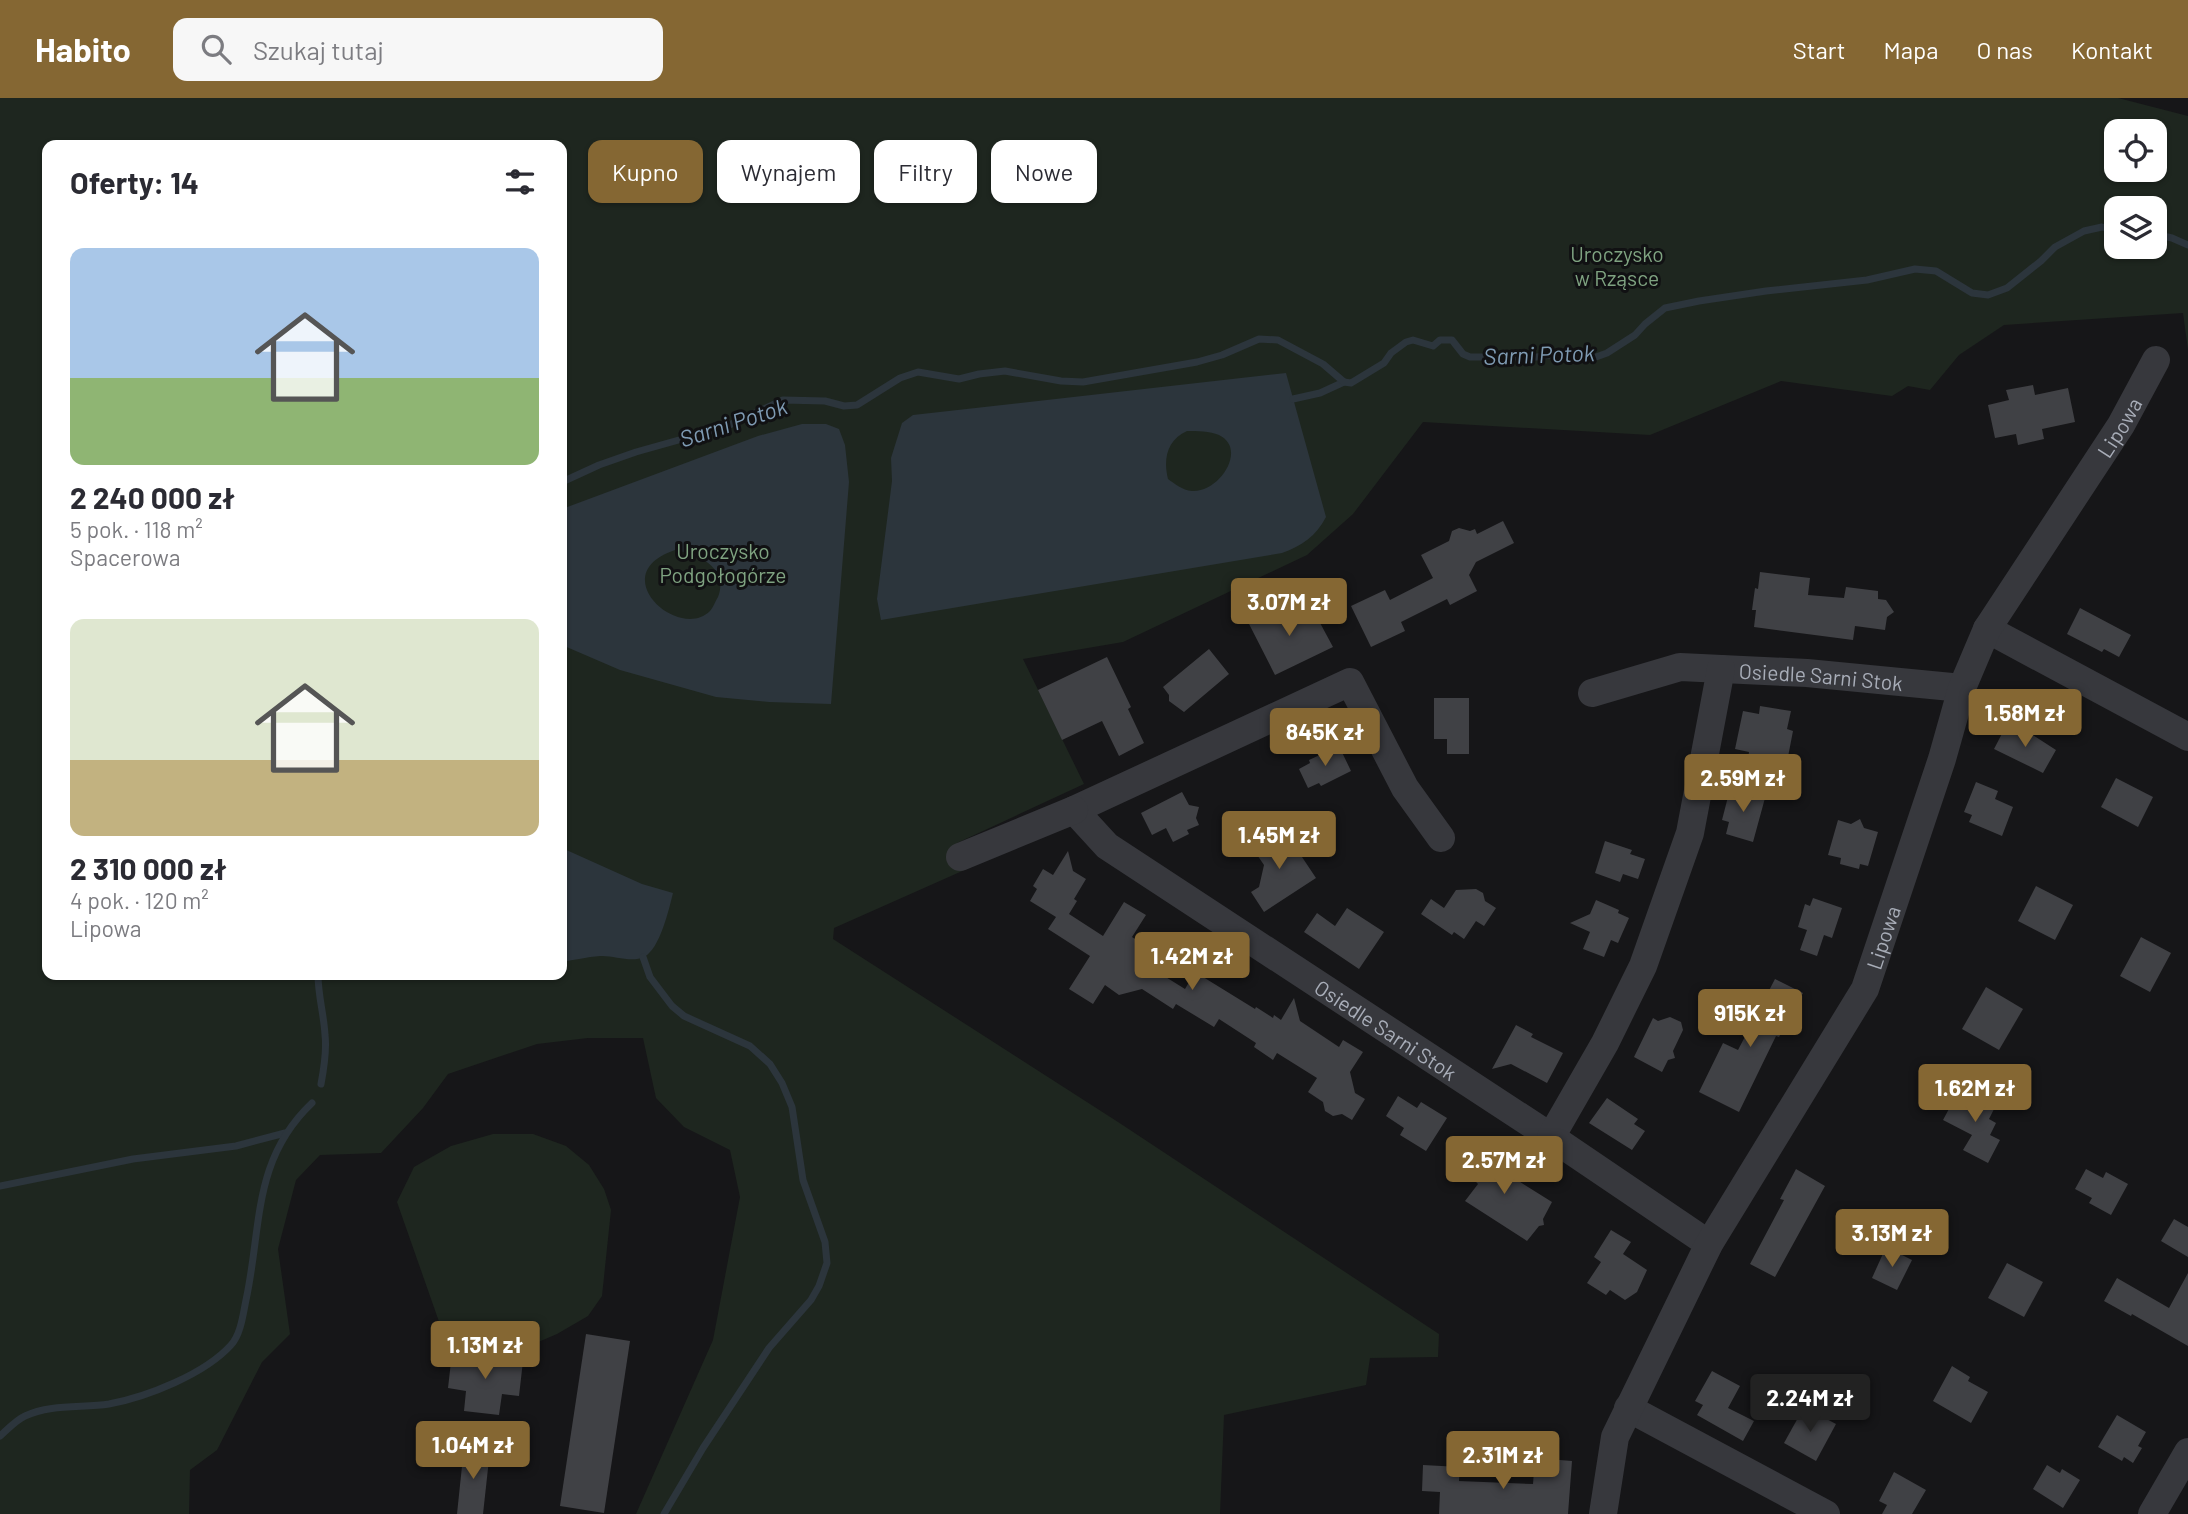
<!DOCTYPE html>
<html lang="pl">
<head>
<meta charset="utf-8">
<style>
  :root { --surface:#fff; --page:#f7f7f7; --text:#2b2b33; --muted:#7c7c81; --accent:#856733 }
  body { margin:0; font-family:Barlow,sans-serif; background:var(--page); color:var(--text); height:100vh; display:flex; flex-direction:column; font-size:26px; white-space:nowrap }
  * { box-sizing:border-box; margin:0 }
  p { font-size:23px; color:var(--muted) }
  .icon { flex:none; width:38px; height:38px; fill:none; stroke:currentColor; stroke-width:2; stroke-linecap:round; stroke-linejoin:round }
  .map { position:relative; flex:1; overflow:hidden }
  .sheet { position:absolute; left:42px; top:42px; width:525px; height:840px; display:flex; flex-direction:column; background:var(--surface); border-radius:14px; box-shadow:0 2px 5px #0004 }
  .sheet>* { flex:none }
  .top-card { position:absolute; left:588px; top:42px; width:665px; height:63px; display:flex; gap:14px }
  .controls { position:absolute; left:2104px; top:21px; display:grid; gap:14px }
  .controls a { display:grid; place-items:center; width:63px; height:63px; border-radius:14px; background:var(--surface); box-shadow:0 2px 5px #0004; font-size:35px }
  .price { position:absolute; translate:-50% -60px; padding:0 16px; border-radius:7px; background:var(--accent); color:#fff; font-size:23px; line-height:46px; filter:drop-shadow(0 2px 4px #0008) }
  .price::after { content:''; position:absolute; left:50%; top:42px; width:21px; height:16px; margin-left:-10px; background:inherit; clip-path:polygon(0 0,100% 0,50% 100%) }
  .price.current { background:#222; color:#fff }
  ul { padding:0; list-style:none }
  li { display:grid; align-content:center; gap:14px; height:371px; padding:0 28px }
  li span { display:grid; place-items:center; height:217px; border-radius:14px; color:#555 }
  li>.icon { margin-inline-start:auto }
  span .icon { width:126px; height:126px; fill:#fffc; stroke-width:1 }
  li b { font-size:30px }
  h2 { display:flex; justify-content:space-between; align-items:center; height:84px; padding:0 28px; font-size:30px }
  .pill { padding:0 24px; border-radius:14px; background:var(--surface); box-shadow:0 2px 5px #0004; font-size:24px; line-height:63px }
  .pill.current { background:var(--accent); color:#fff }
  header { display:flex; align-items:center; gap:42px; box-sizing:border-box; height:98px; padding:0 35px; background:var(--accent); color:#fff }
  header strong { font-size:33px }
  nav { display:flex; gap:38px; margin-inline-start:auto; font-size:24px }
  .search { width:490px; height:63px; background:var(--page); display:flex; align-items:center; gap:18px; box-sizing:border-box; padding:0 24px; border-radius:14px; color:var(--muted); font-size:26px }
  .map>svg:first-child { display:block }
  .green { fill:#1e261f; fill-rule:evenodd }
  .water { fill:#2c353c; fill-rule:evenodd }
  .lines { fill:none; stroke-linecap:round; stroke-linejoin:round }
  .stream { stroke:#2c353c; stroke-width:7 }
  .building { fill:#404145 }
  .street { stroke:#37383d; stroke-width:28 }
  .labels { text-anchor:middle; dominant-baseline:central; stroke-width:6; stroke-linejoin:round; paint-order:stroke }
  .park-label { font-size:21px; fill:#7fa381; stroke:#111113 }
  .street-label { font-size:21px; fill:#a8adb8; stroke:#111113 }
  .water-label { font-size:23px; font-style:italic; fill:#7f9bb3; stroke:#111113 }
</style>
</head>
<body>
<header>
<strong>Habito</strong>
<div class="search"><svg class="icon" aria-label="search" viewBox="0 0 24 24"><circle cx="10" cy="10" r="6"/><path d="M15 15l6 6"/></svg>Szukaj tutaj</div>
<nav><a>Start</a><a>Mapa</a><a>O nas</a><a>Kontakt</a></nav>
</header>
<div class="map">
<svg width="2188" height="1416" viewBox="0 0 2188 1416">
  <rect width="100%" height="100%" fill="#161618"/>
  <!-- green -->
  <g class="green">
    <path d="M0,0H2118L2188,18V252L2183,215L2004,227L1959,257L1930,292L1908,288L1892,298L1781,283L1650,337L1423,324L1353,416L1307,457L1123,544L1023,561L1084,686L957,745L978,766L834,830L833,841L1118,1024L1439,1236L1438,1259L1370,1260L1366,1287L1224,1317L1220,1416H636L713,1242L740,1099L730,1052L684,1029L656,1000L643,940H588L537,946L448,976L423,1010L381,1055L320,1057L296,1082L278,1151L290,1236L262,1264L217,1352L190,1372L189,1416H0ZM2116,33H2154V72H2116ZM47,47H562V877H47ZM2116,110H2154V149H2116Z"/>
    <path d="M493,1036H533L566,1048L589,1067L604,1091L611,1112L602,1198L588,1218L557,1236L529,1248L443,1235L397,1104L414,1069L451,1048Z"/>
  </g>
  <!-- water -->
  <g class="water">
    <path d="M1286,275L1326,419C1316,438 1302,448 1282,455L881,522L877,501L892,383L891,360L902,325L913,317ZM1187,333C1197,333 1210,333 1219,337C1248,351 1219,395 1192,393C1182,392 1175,386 1168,381C1163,361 1167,342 1187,333Z"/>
    <path d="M802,326H826L839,331L845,347L849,384L831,606L769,604L716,599L620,572L562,547V411L758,338ZM675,452C699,456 729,470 718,499C715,504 714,508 710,513C679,544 603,476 675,452Z"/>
    <path d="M562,750L642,786L673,795C669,811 660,851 644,859C631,865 613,857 600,858C587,859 574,862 562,864Z"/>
  </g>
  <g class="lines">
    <!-- stream -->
    <g class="stream">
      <path d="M2154,136L2172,140L2188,147"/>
      <path d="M1293,301L1320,295L1344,284"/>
      <path d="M562,384L599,367L636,354L725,329L783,302L825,303L844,308L857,307L900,280L918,274L959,281L979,276L1005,273L1061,283L1083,284L1197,264L1222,257L1259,241L1278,242L1323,266L1344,284L1351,285L1384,265L1391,255L1406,244L1413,242L1433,248L1440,242H1452L1463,256L1470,259H1537L1563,255L1596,259L1607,255L1635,237L1645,226L1665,210L1699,203L1766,193L1867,182L1915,171L1936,173L1972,195L1988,197L2007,190L2041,163L2055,149L2084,133L2102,129L2116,133"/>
      <path d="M643,859L650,879L672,908L684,918L750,948L770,966L782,985L792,1009L803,1082L825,1144L827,1165L819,1188L811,1202L769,1250L703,1350L664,1416"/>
      <path d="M318,877C318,897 324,917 325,937C327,953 324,970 321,986"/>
      <path d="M0,1088L133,1061L236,1048L285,1035"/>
      <path d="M0,1338C7,1332 16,1322 25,1318C50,1306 82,1310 109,1306C147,1299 205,1276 231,1247C241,1236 243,1216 246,1202C262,1128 252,1062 312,1005"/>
    </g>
  </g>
  <!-- building -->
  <g class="building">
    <path d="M2033,287L2035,297L2068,290L2075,324L2042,331L2044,341L2018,347L2016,336L1995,340L1988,307L2009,302L2006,292Z"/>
    <path d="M1503,423L1514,445L1476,464L1469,477L1477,493L1450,507L1447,501L1401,524L1405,533L1371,549L1351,508L1385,492L1390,502L1433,480L1421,457L1449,443L1452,433L1459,430L1470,433L1475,431L1477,436Z"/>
    <path d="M1760,474L1810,480L1808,497L1844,500L1846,489L1878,493V501L1886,502L1894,514L1887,519L1885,532L1855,528L1853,542L1754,529L1756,512H1752L1755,490L1758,491Z"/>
    <path d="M1283,507L1290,521L1312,510L1333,549L1275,577L1248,524Z"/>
    <path d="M2080,510L2131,537L2119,559L2104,551L2102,554L2067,536Z"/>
    <path d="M1209,551L1229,576L1184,614L1169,603V597L1163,589Z"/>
    <path d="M1107,559L1131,609L1128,611L1144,645L1119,658L1102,623L1062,642L1038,592Z"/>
    <path d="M1434,600H1469V656H1447V641H1434Z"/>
    <path d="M1760,608L1791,613L1787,631L1793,633L1787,664L1772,661L1771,665L1748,661L1749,654L1735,651L1743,613L1759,616Z"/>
    <path d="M2007,626L2026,637L2028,634L2056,652L2043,675L1994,651Z"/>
    <path d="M1339,648L1351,673L1321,688L1319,685L1308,690L1299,671L1310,665L1309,662Z"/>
    <path d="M2116,680L2153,699L2138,729L2101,709Z"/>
    <path d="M1976,684L1998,693L1995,701L2013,709L2002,738L1969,724L1972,717L1964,714Z"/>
    <path d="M1730,691L1765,700L1753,744L1726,736L1729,724L1722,722Z"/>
    <path d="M1182,694L1189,707L1199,709L1196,720L1199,727L1187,732L1189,736L1173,744L1166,730L1152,737L1141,715Z"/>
    <path d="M1860,721L1864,730L1878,734L1868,768L1860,766L1859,771L1840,766L1841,760L1828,757L1838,722L1851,726Z"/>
    <path d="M1278,730L1297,759L1300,756L1316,780L1264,814L1251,794L1259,789L1264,767L1251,748Z"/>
    <path d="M1605,743L1632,752L1630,756L1645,761L1638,781L1623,776L1620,784L1595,775Z"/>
    <path d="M1068,753L1073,773L1086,781L1074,801L1077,803L1069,816L1103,838L1124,804L1146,817L1132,839L1156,855L1148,868L1185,891L1195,874L1255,911L1256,909L1273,920L1274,917L1281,922L1294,900L1300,923L1339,949L1343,942L1363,954L1350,974L1355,995L1365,1001L1352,1022L1342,1016L1333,1018L1325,1013L1323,1004L1308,994L1317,980L1277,955L1273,962L1254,949L1256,945L1219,921L1214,929L1176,906L1173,911L1142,891L1119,897L1105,887L1093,906L1069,891L1090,858L1048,831L1056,819L1030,803L1037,791L1033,788L1043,771L1053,777Z"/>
    <path d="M2036,788L2073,807L2055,842L2018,823Z"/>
    <path d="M1476,791L1483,795L1485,803L1496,810L1484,828L1476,823L1464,841L1454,834L1452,837L1421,816L1431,801L1444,810L1456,792Z"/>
    <path d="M1813,800L1842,810L1832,840L1824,837L1817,858L1800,852L1807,832L1798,829L1805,806L1810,808Z"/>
    <path d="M1596,802L1619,812L1618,815L1629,820L1618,845L1611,842L1604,859L1583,851L1590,834L1570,825L1590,816Z"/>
    <path d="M1347,810L1384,834L1359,871L1304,834L1317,815L1335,828Z"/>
    <path d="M2141,839L2171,855L2150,894L2120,878Z"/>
    <path d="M1775,881L1803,895L1779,939L1776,938L1739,1014L1699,994L1723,945L1738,952Z"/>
    <path d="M1986,889L2023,911L1999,952L1962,931Z"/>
    <path d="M1670,919L1681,924L1683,932L1673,953L1675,960L1668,962L1662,974L1634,959L1653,920L1658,923Z"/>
    <path d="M1516,927L1533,936L1531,939L1563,955L1547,985L1511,966L1492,971Z"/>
    <path d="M1958,994L1969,999L1979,996L1992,1003L1994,1011L1989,1021L1996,1025L1990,1037L2000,1042L1988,1065L1963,1052L1972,1037L1943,1022Z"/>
    <path d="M1398,998L1417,1010L1421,1004L1447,1020L1426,1053L1400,1037L1404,1030L1386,1018Z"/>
    <path d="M1607,1000L1638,1021L1634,1026L1645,1033L1632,1052L1589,1025Z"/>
    <path d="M1473,1048L1493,1067L1552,1104L1543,1121L1544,1127L1539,1128L1527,1143L1465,1103L1478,1086L1457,1064Z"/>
    <path d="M1796,1071L1825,1088L1775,1179L1750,1166L1784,1102L1780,1101Z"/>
    <path d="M2086,1071L2103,1080L2106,1074L2128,1086L2111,1117L2089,1105L2092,1100L2075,1091Z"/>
    <path d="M2174,1121L2188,1129V1159L2161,1143Z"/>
    <path d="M1611,1132L1631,1144L1623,1156L1647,1172L1637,1194L1625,1202L1610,1192L1606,1197L1587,1185L1601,1164L1594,1159Z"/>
    <path d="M1886,1149L1912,1162L1897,1192L1872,1180Z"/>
    <path d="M2007,1165L2043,1184L2024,1219L1988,1200Z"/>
    <path d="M2188,1175V1248L2132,1216L2131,1218L2104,1203L2117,1180L2169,1210Z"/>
    <path d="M586,1236L630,1243L604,1415L560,1408Z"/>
    <path d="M452,1255L523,1263L519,1298L502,1296L499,1317L464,1313L466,1293L448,1290Z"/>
    <path d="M1952,1268L1970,1279L1968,1283L1988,1294L1971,1325L1933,1303Z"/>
    <path d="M1712,1273L1740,1288L1728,1310L1754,1323L1743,1343L1697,1317L1703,1307L1695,1303Z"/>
    <path d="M1804,1309L1836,1326L1816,1363L1784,1345Z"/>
    <path d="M2117,1317L2146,1334L2138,1348L2142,1350L2133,1365L2124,1359L2122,1363L2098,1349Z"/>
    <path d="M464,1349L490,1352L483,1416H457Z"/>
    <path d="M1535,1360L1572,1363L1568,1416H1439L1440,1394L1422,1393L1423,1367L1460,1369L1459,1383L1533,1386Z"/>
    <path d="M2047,1367L2060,1375L2062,1371L2080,1382L2063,1410L2033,1391Z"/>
    <path d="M1894,1374L1926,1392L1912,1416H1882L1887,1407L1879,1403Z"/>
  </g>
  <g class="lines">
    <!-- street -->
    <g class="street">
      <path d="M1987,531L2188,639"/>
      <path id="s1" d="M1592,595L1680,569L1807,575L1962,590"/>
      <path id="s2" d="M1441,740L1405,690L1350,584L1074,712L1107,748L1551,1039L1709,1146"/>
      <path d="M960,759L1074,712"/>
      <path d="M1551,1039L1605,945L1643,868L1690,735L1721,571"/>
      <path d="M1628,1310L1826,1416"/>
      <path id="s3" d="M1603,1416L1615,1339L1709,1146L1865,891L1942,661L1962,590L1987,531L2121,327L2156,262"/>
      <path d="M2152,1416L2188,1354"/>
    </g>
  </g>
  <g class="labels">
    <!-- park labels -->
    <g class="park-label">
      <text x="1617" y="155">Uroczysko<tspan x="1617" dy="24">w Rząsce</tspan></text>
      <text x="723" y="452">Uroczysko<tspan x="723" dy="24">Podgołogórze</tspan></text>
    </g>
    <!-- street labels -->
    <g class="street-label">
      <text stroke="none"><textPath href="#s3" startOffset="1213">Lipowa</textPath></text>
      <text stroke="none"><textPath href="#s1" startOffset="233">Osiedle Sarni Stok</textPath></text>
      <text stroke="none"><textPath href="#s3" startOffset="646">Lipowa</textPath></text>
      <text stroke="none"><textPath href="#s2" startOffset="868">Osiedle Sarni Stok</textPath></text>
    </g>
    <!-- water labels -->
    <g class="water-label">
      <text transform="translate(1539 256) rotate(-2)">Sarni Potok</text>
      <text transform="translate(733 324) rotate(-18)">Sarni Potok</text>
    </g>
  </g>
</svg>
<div class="controls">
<a><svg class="icon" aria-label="locate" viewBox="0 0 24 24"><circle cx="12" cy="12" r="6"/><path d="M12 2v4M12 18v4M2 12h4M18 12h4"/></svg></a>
<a><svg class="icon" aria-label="layers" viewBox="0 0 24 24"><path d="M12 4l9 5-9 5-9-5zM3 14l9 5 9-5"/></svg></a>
</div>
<b class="price" style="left:1289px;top:540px">3.07M zł</b>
<b class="price" style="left:2025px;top:651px">1.58M zł</b>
<b class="price" style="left:1325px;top:670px">845K zł</b>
<b class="price" style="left:1743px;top:716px">2.59M zł</b>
<b class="price" style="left:1279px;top:773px">1.45M zł</b>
<b class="price" style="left:1192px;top:894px">1.42M zł</b>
<b class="price" style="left:1750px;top:951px">915K zł</b>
<b class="price" style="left:1975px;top:1026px">1.62M zł</b>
<b class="price" style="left:1504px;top:1098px">2.57M zł</b>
<b class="price" style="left:1892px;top:1171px">3.13M zł</b>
<b class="price" style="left:485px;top:1283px">1.13M zł</b>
<b class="price current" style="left:1810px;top:1336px">2.24M zł</b>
<b class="price" style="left:473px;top:1383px">1.04M zł</b>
<b class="price" style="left:1503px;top:1393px">2.31M zł</b>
<div class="top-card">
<a class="pill current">Kupno</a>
<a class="pill">Wynajem</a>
<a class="pill">Filtry</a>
<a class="pill">Nowe</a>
</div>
<section class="sheet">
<h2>Oferty: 14<svg class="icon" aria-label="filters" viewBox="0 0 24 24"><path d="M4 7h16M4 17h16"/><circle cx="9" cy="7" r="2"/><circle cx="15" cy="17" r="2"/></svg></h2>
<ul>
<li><span style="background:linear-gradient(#a9c7e8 60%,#8fb573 0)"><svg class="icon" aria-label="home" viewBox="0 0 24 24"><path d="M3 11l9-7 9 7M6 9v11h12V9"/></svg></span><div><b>2 240 000 zł</b><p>5 pok. · 118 m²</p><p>Spacerowa</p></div></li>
<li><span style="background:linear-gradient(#dfe7d0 65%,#c2b280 0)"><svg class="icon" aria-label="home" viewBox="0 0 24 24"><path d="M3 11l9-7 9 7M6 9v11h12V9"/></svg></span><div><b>2 310 000 zł</b><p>4 pok. · 120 m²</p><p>Lipowa</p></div></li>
</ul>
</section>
</div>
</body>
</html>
